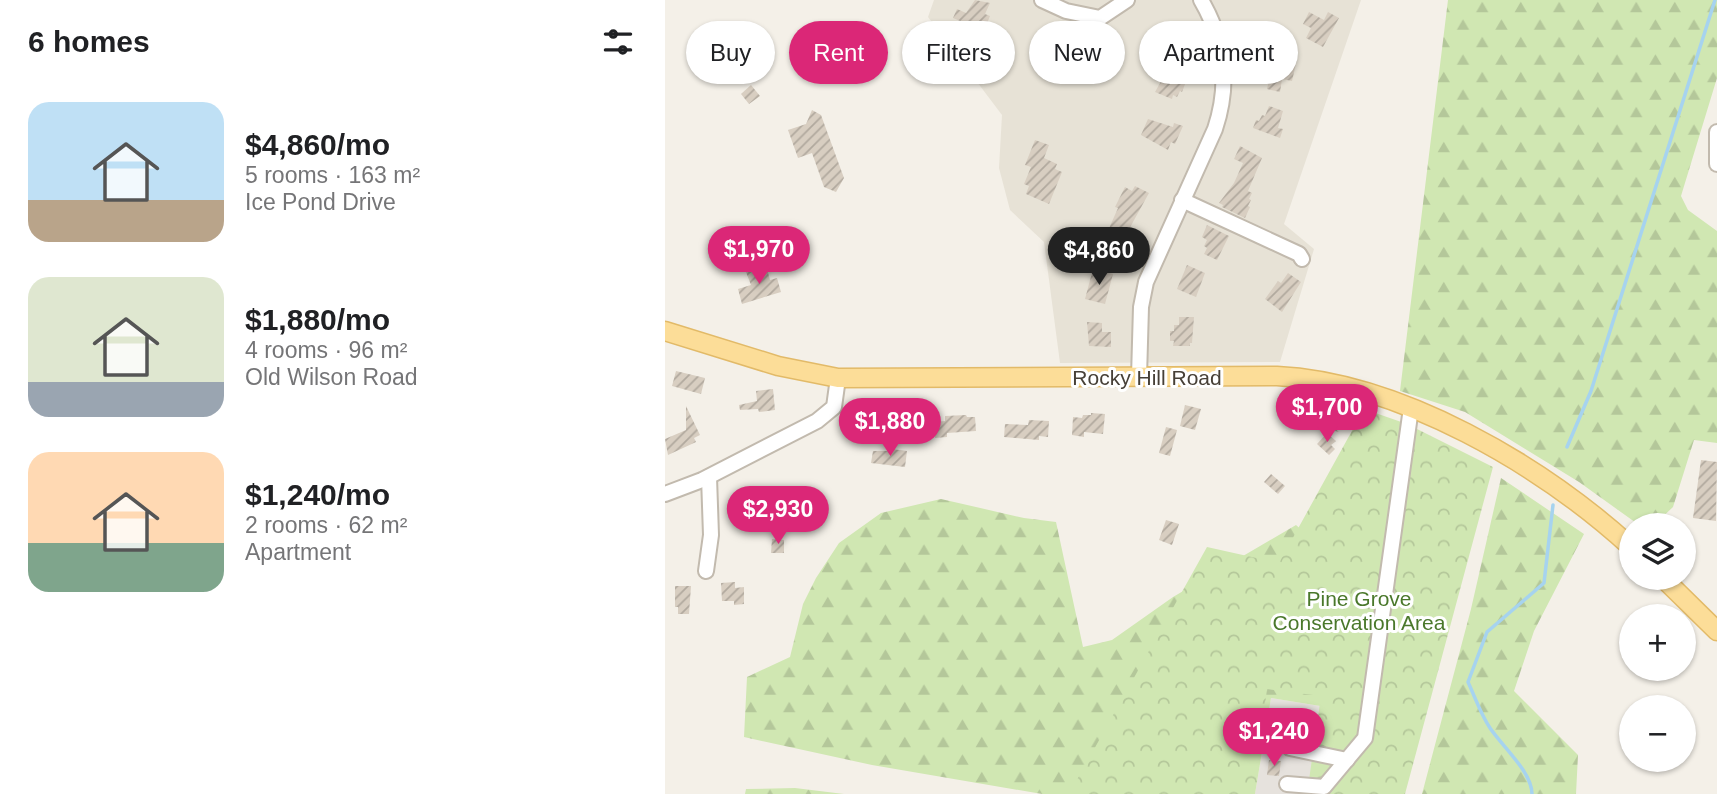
<!DOCTYPE html>
<html lang="en">
<head>
<meta charset="utf-8">
<style>
  :root { --surface:#fff; --page:#f2f2f2; --text:#202124; --muted:#757577; --accent:#db2777 }
  body { margin:0; font-family:Arial,sans-serif; background:var(--page); color:var(--text); height:100vh; display:flex; flex-direction:column; font-size:26px; white-space:nowrap }
  * { box-sizing:border-box; margin:0 }
  p { font-size:23px; color:var(--muted) }
  .icon { flex:none; width:38px; height:38px; fill:none; stroke:currentColor; stroke-width:2; stroke-linecap:round; stroke-linejoin:round }
  .map { position:relative; flex:1; overflow:hidden }
  .details { display:flex; flex-direction:column; background:var(--surface); width:665px }
  .details>* { flex:none }
  .banner { position:absolute; left:21px; top:21px; width:665px; height:63px; display:flex; gap:14px }
  .tools { position:absolute; left:954px; top:513px; display:grid; gap:14px }
  .tools a { display:grid; place-items:center; width:77px; height:77px; border-radius:50%; background:var(--surface); box-shadow:0 2px 5px #0004; font-size:35px }
  .price { position:absolute; translate:-50% -60px; padding:0 16px; border-radius:24px; background:var(--accent); color:#fff; font-size:23px; line-height:46px; filter:drop-shadow(0 2px 4px #0008) }
  .price::after { content:''; position:absolute; left:50%; top:42px; width:21px; height:16px; margin-left:-10px; background:inherit; clip-path:polygon(0 0,100% 0,50% 100%) }
  .price.active { background:#222; color:#fff }
  ul { padding:0; list-style:none }
  li { display:flex; align-items:center; gap:21px; height:175px; padding:0 28px }
  li span { display:grid; place-items:center; flex:none; width:196px; height:140px; border-radius:21px; color:#555 }
  li>.icon { margin-inline-start:auto }
  span .icon { width:84px; height:84px; fill:#fffc; stroke-width:1 }
  li b { font-size:30px }
  h2 { display:flex; justify-content:space-between; align-items:center; height:84px; padding:0 28px; font-size:30px }
  .pill { padding:0 24px; border-radius:32px; background:var(--surface); box-shadow:0 2px 5px #0004; font-size:24px; line-height:63px }
  .pill.active { background:var(--accent); color:#fff }
  main { display:flex; flex:1; min-height:0 }
  .map>svg:first-child { display:block }
  .residential { fill:#e7e2d6 }
  .industrial { fill:#e6e2dd }
  .forest { fill:url(#forest-firs) }
  .park { fill:url(#park-crowns) }
  .lines { fill:none; stroke-linecap:round; stroke-linejoin:round }
  .stream { stroke:#a6d3ef; stroke-width:3.5 }
  .building { fill:url(#building-hatch) }
  .minor-casing { stroke:#c2baae; stroke-width:18 }
  .major-casing { stroke:#e2ba68; stroke-width:21 }
  .minor { stroke:#fff; stroke-width:14 }
  .major { stroke:#fcdd98; stroke-width:18 }
  .labels { text-anchor:middle; dominant-baseline:central; stroke-width:6; stroke-linejoin:round; paint-order:stroke }
  .street-label { font-size:21px; fill:#474037; stroke:#fff }
  .park-label { font-size:21px; fill:#4a782b; stroke:#fff }
</style>
</head>
<body>
<main>
<section class="details">
<h2>6 homes<svg class="icon" aria-label="filters" viewBox="0 0 24 24"><path d="M4 7h16M4 17h16"/><circle cx="9" cy="7" r="2"/><circle cx="15" cy="17" r="2"/></svg></h2>
<ul>
<li><span style="background:linear-gradient(#bfe0f5 70%,#b9a48a 0)"><svg class="icon" aria-label="home" viewBox="0 0 24 24"><path d="M3 11l9-7 9 7M6 9v11h12V9"/></svg></span><div><b>$4,860/mo</b><p>5 rooms · 163 m²</p><p>Ice Pond Drive</p></div></li>
<li><span style="background:linear-gradient(#dfe7d0 75%,#9aa5b1 0)"><svg class="icon" aria-label="home" viewBox="0 0 24 24"><path d="M3 11l9-7 9 7M6 9v11h12V9"/></svg></span><div><b>$1,880/mo</b><p>4 rooms · 96 m²</p><p>Old Wilson Road</p></div></li>
<li><span style="background:linear-gradient(#ffd9b3 65%,#7fa58c 0)"><svg class="icon" aria-label="home" viewBox="0 0 24 24"><path d="M3 11l9-7 9 7M6 9v11h12V9"/></svg></span><div><b>$1,240/mo</b><p>2 rooms · 62 m²</p><p>Apartment</p></div></li>
</ul>
</section>
<div class="map">
<svg width="1052" height="794" viewBox="0 0 1052 794">
  <defs>
    <pattern id="forest-firs" width="22" height="20" patternUnits="userSpaceOnUse" patternTransform="scale(1.75)"><rect width="22" height="20" fill="#d0e7b2"/><path d="M5 1l3.5 6h-7zM16 11l3.5 6h-7z" fill="#b4c79a"/></pattern>
    <pattern id="park-crowns" width="20" height="18" patternUnits="userSpaceOnUse" patternTransform="scale(1.75)"><rect width="20" height="18" fill="#d0e7b2"/><path d="M2 6a3 3 0 1 1 6 0M12 15a3 3 0 1 1 6 0" fill="none" stroke="#b4c79a"/></pattern>
    <pattern id="building-hatch" width="6" height="6" patternUnits="userSpaceOnUse" patternTransform="scale(1.75)"><rect width="6" height="6" fill="#d8cec1"/><path d="M-1 1l2-2M0 6l6-6M5 7l2-2" fill="none" stroke="#b1a99e"/></pattern>
  </defs>
  <rect width="100%" height="100%" fill="#f4f0e8"/>
  <!-- residential -->
  <path class="residential" d="M269,0H696L619,224L649,249L615,362L395,363L379,242L345,210L334,168L337,115L263,17Z"/>
  <!-- industrial -->
  <path class="industrial" d="M606,698L686,711L672,794H590Z"/>
  <!-- forest -->
  <g class="forest">
    <path d="M783,0H1052V78L1016,196L1023,210L1052,231V443L1029,440L1008,507L989,525H974L914,482L800,412L735,391Z"/>
    <path d="M836,478L919,534L869,631L849,691L913,755L911,794H757L806,609Z"/>
    <path d="M276,499L359,518L391,522L418,647L447,640L508,597L631,525L656,547L686,711L606,698L590,794H377L207,765L79,737L82,677L125,657L138,604L151,578L174,543L216,513Z"/>
    <path d="M130,788L179,794H80L81,789Z"/>
  </g>
  <!-- park -->
  <path class="park" d="M699,409L742,424L828,467L740,794H642L656,696L602,689L589,794H404L542,547L614,563Z"/>
  <g class="lines">
    <!-- stream -->
    <g class="stream">
      <path d="M902,447L926,391L1050,0"/>
      <path d="M867,794C867,772 837,746 825,728C816,715 810,697 803,682L822,632L879,583L888,505"/>
    </g>
  </g>
  <!-- building -->
  <g class="building">
    <path d="M310,0L325,3L320,14L325,16L319,31L288,18L292,9L301,13Z"/>
    <path d="M644,12L659,20L663,12L674,18L658,47L641,38L646,28L638,24Z"/>
    <path d="M508,24L512,36L507,38L510,50L494,55L486,30Z"/>
    <path d="M405,38L416,47L405,59L409,62L397,78L376,56L383,47L390,53Z"/>
    <path d="M612,56L632,59L627,81L617,79L615,92L602,89L605,75L601,74L603,61L611,63Z"/>
    <path d="M502,71L522,79L517,92L515,91L512,97L508,95L507,99L490,92Z"/>
    <path d="M86,85L95,96L84,104L76,94Z"/>
    <path d="M604,106L618,111L613,128L618,129L615,138L588,128L591,120L594,121L597,115L600,116Z"/>
    <path d="M147,110L156,115L179,178L171,192L159,187L147,153L133,158L123,130L141,124Z"/>
    <path d="M483,119L508,127L509,123L518,126L510,144L506,142L503,150L476,135Z"/>
    <path d="M370,140L384,145L379,158L392,164L390,169L397,172L384,204L361,194L364,186L359,184L366,167L360,165Z"/>
    <path d="M575,146L597,158L583,191L587,193L584,199L586,200L583,206L585,207L580,218L557,207L558,205L554,203L569,183L578,163L569,159Z"/>
    <path d="M470,186L484,193L463,231L465,232L454,259L434,251L453,208L450,207L460,187L467,191Z"/>
    <path d="M542,225L564,236L552,260L539,254L542,248L539,246L542,240L537,237Z"/>
    <path d="M97,265L99,270L102,269L105,280L112,278L116,292L77,304L73,289L86,285L81,272Z"/>
    <path d="M522,265L540,273L531,297L512,289Z"/>
    <path d="M428,269L448,274L440,304L420,299Z"/>
    <path d="M623,273L636,282L617,312L600,299L613,281L616,283Z"/>
    <path d="M514,317H529L527,343H525V346H508L509,341H505V331H509V325H514Z"/>
    <path d="M422,322L437,323V332H446V347L424,346Z"/>
    <path d="M11,371L40,378L36,394L7,386Z"/>
    <path d="M108,389L110,410L94,412L93,409L75,410L74,405L92,401L91,391Z"/>
    <path d="M520,405L536,409L530,430L515,426Z"/>
    <path d="M21,406L35,435L29,438L31,442L3,455L0,439L21,430Z"/>
    <path d="M640,407L655,411L654,416L674,432L636,422Z"/>
    <path d="M426,413L440,414L438,434L419,432V437L407,435L408,417L417,418L418,415H426Z"/>
    <path d="M301,415L302,417H310L311,431L282,433V437L270,438L269,422L280,421V416Z"/>
    <path d="M364,420L384,421L383,437L374,436V440L339,437L340,424L363,425Z"/>
    <path d="M501,427L512,430L505,456L494,453Z"/>
    <path d="M662,433L671,441L666,445L670,449L664,455L652,444Z"/>
    <path d="M227,449L242,451L240,467L206,463L208,451H227Z"/>
    <path d="M1036,460L1052,462L1051,521L1028,518Z"/>
    <path d="M606,474L620,486L613,494L599,482Z"/>
    <path d="M117,507L145,509V523L117,525Z"/>
    <path d="M501,520L514,524L507,545L494,540Z"/>
    <path d="M107,539L119,540V553H106Z"/>
    <path d="M70,582V588L79,587V604L69,605V601H57L56,583Z"/>
    <path d="M10,586H26L24,614H13V607H10Z"/>
    <path d="M604,760L616,761L614,776L602,775Z"/>
  </g>
  <g class="lines">
    <!-- minor casing -->
    <g class="minor-casing">
      <g id="minor">
        <path d="M377,0L401,11L435,18L462,0"/>
        <path d="M1052,132V164"/>
        <path d="M517,200L634,254L637,259"/>
        <path d="M474,377L476,307L481,282L550,129C565,84 560,41 536,0"/>
        <path d="M0,494L37,480L152,421L169,407L173,378"/>
        <path d="M41,571L46,535L44,477"/>
        <path d="M625,748L682,760"/>
        <path d="M622,784L659,787L700,738L746,408"/>
      </g>
    </g>
    <!-- major casing -->
    <g class="major-casing">
      <g id="major">
        <path d="M0,331L113,366L173,378L612,376C735,382 876,465 966,547"/>
        <path d="M998,578L1052,631"/>
      </g>
    </g>
    <!-- minor -->
    <use href="#minor" class="minor"/>
    <!-- major -->
    <use href="#major" class="major"/>
  </g>
  <g class="labels">
    <!-- street labels -->
    <g class="street-label">
      <text x="482" y="377">Rocky Hill Road</text>
    </g>
    <!-- park labels -->
    <g class="park-label">
      <text x="694" y="598">Pine Grove<tspan x="694" dy="24">Conservation Area</tspan></text>
    </g>
  </g>
</svg>
<div class="tools">
<a><svg class="icon" aria-label="layers" viewBox="0 0 24 24"><path d="M12 4l9 5-9 5-9-5zM3 14l9 5 9-5"/></svg></a>
<a>+</a>
<a>−</a>
</div>
<b class="price" style="left:94px;top:286px">$1,970</b>
<b class="price active" style="left:434px;top:287px">$4,860</b>
<b class="price" style="left:662px;top:444px">$1,700</b>
<b class="price" style="left:225px;top:458px">$1,880</b>
<b class="price" style="left:113px;top:546px">$2,930</b>
<b class="price" style="left:609px;top:768px">$1,240</b>
<div class="banner">
<a class="pill">Buy</a>
<a class="pill active">Rent</a>
<a class="pill">Filters</a>
<a class="pill">New</a>
<a class="pill">Apartment</a>
</div>
</div>
</main>
</body>
</html>
